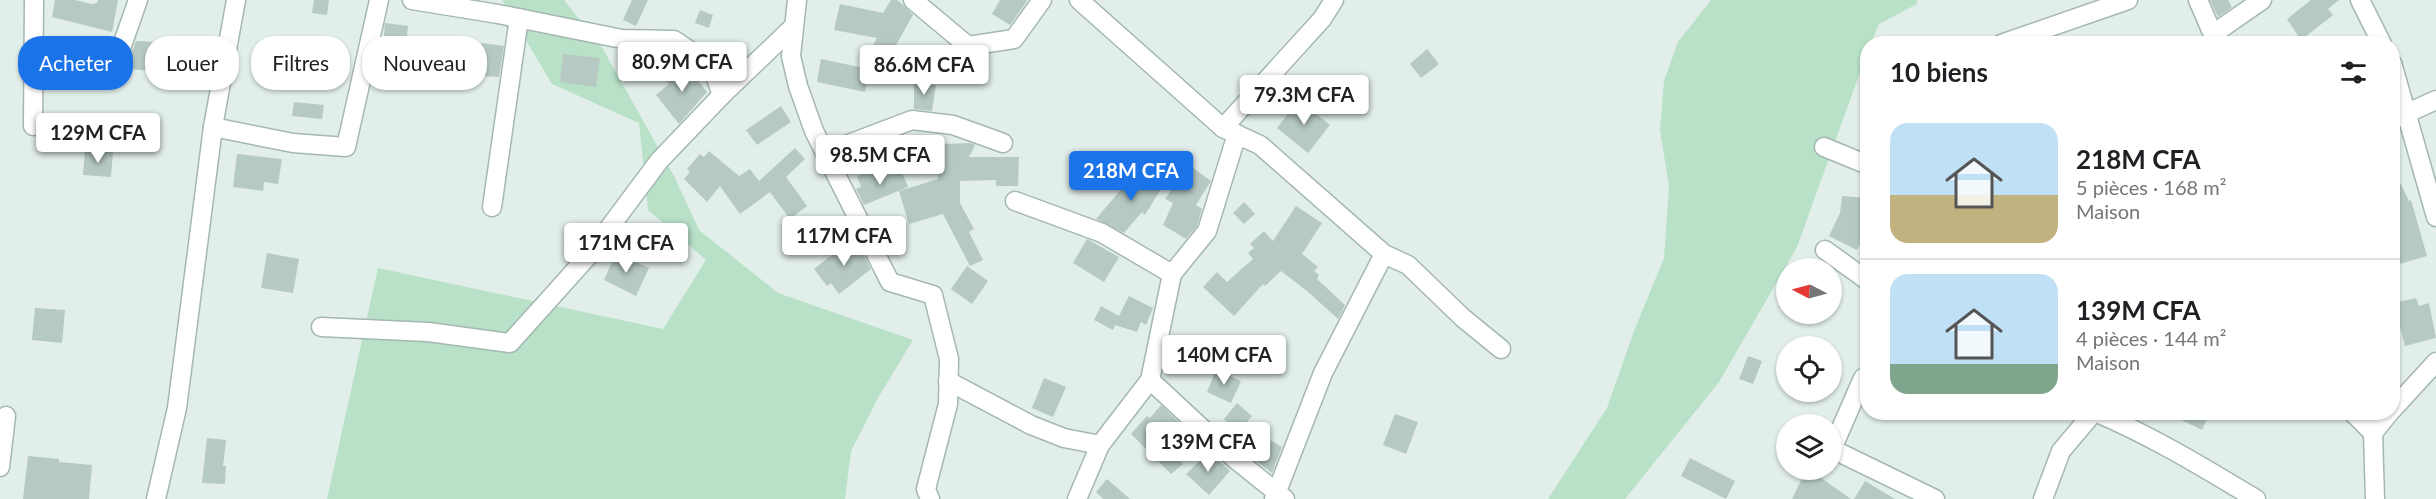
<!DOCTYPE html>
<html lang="fr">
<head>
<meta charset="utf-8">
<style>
  :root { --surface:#fff; --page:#f2f2f2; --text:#202124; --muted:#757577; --line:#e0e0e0; --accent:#1a73e8 }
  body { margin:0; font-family:Lato,sans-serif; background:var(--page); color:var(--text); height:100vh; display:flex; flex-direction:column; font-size:22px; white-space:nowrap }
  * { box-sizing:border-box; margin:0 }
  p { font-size:20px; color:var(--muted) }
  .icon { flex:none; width:33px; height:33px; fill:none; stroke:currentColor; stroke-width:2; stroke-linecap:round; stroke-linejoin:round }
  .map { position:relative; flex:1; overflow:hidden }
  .side { position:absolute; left:1860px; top:36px; width:540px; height:384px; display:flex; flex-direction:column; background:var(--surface); border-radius:24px; box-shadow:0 2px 4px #0004 }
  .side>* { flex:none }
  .guide { position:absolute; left:18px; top:36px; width:570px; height:54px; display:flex; gap:12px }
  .needle { width:39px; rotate:276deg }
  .tools { position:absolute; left:1776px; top:258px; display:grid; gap:12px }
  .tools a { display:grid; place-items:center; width:66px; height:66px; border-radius:50%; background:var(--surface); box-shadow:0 2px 4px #0004; font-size:30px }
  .price { position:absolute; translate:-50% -51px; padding:0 14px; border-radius:6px; background:#fff; color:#222; font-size:20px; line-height:39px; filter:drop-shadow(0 2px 3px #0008) }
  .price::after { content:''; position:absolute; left:50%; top:36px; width:18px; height:14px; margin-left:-9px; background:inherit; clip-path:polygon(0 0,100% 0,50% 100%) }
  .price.current { background:var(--accent); color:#fff }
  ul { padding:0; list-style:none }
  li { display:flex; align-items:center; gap:18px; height:150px; padding:0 30px }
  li+li { border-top:2px solid var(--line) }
  li span { display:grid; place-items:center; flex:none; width:168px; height:120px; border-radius:18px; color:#555 }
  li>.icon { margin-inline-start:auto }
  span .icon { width:72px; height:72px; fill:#fffc; stroke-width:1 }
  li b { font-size:26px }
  h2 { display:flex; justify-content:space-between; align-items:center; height:72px; padding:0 30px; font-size:26px }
  .tag { padding:0 21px; border-radius:24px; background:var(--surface); box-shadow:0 2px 4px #0004; font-size:21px; line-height:54px }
  .tag.current { background:var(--accent); color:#fff }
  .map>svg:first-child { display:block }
  .green { fill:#b8e1c8 }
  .building { fill:#b7c9c3 }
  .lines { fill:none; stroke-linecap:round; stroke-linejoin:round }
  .street-casing { stroke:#a4b7b2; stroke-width:21 }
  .street { stroke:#fff; stroke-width:18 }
</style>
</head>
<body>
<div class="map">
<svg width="2436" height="499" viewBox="0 0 2436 499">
  <rect width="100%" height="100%" fill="#e2eeea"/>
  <!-- green -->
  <g class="green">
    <path d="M502,0H564L603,49L674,176L699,230L778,293L913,340L878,398L851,451L845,499H327L378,268L663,329L706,260L648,210L639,123L552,84Z"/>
    <path d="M1711,0H1917V4L1879,24L1871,43L1868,44L1867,53L1797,247L1719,382L1625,499H1548L1607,408L1634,331L1664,258L1669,187L1660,130L1664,81L1678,42Z"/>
  </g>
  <!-- building -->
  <g class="building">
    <path d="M55,0H75L91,4L97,3L98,0H118L112,32L52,17Z"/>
    <path d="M314,0H329L327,15L312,13Z"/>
    <path d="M632,0H648L636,26L623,20Z"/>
    <path d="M891,0H897L902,4L913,15L886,63L869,53L877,38L834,30L840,4L883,13Z"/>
    <path d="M1000,0H1026L1027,1L1010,25L992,14Z"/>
    <path d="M2210,0H2228L2232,7L2218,17Z"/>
    <path d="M2311,0H2339L2328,9L2333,15L2301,40L2287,19Z"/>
    <path d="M700,10L713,15L709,28L695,23Z"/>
    <path d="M385,23L408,26L405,61L382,59Z"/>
    <path d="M136,41L158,42L157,48L205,52L201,90L162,87L163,72L130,69L131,54Z"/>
    <path d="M481,43L504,46L499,77L478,76Z"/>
    <path d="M1427,49L1439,64L1421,78L1410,64Z"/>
    <path d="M563,54L600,58L596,87L560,82Z"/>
    <path d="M301,55L320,56L319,71L300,70Z"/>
    <path d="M821,59L869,69L865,92L817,82Z"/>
    <path d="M685,64L707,92L679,124L656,95L669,84L665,80Z"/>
    <path d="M914,82L936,85L932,111L914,109Z"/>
    <path d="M1299,100L1330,125L1308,153L1277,128Z"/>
    <path d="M294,102L324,105L322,119L292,116Z"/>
    <path d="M781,106L791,122L757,145L746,130Z"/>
    <path d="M970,143L975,145L969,157H1019L1018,186H996V180L960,181V203L974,229L969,232L983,260L970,266L943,214L909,224L899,191L938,179V169H944L943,144Z"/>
    <path d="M795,148L805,159L786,177L807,206L790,219L770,192L740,214L720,186L707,202L684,179L690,172L687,169L700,154L704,157L709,151L739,176L750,169L759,181Z"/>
    <path d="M85,150L113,152L111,177L83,175Z"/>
    <path d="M237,154L282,159L278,184L264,182L263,191L233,187Z"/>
    <path d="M1189,165L1211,181L1196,205L1202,209L1197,226L1186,239L1163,225L1173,203L1165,199Z"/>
    <path d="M2392,166L2409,201L2411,200L2427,256L2396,265L2392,253Z"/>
    <path d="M1139,168L1162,187L1145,215L1142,212L1124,233L1096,219Z"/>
    <path d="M873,170L877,180L901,170L908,187L864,205L856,189L861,187L857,176Z"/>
    <path d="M1842,196L1868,198V230L1857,250L1829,236L1840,213Z"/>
    <path d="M1244,202L1255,214L1244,224L1233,213Z"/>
    <path d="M1296,206L1322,223L1302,254L1318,267L1314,271L1319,275L1317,279L1345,305L1338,319L1307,291L1281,271L1265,286L1263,284L1234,316L1203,287L1217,272L1227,282L1253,259L1248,253L1254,248L1250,244L1264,231L1273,241Z"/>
    <path d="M852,239L861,250L871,269L839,294L831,283L827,286L814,269Z"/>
    <path d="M1087,239L1119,257L1104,282L1073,263Z"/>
    <path d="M267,253L299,259L293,293L261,288Z"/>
    <path d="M616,253L649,268L636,296L604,280Z"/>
    <path d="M967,266L988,281L972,304L951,289Z"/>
    <path d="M1129,296L1153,308L1146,325L1141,322L1137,332L1115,325L1113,330L1094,320L1101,306L1119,316Z"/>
    <path d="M2416,298L2419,306L2429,303L2436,338L2405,346L2394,303Z"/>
    <path d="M35,308L65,310L62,343L32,340Z"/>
    <path d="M1748,356L1762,361L1753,384L1739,379Z"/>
    <path d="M1216,370L1241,381L1231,403L1207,392Z"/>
    <path d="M1044,378L1066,387L1053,417L1032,408Z"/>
    <path d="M1237,403L1252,416L1239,432L1224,419Z"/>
    <path d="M1161,405L1187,430L1170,449L1183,464L1171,474L1131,434L1147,416L1150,418Z"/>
    <path d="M2165,412H2210L2202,430Z"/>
    <path d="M1395,414L1418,422L1406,454L1383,445Z"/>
    <path d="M1258,433L1282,447L1272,473L1246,453Z"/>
    <path d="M207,438L226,440L223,466H226L225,484L202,483Z"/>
    <path d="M1209,452L1230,471L1209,495L1186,474Z"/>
    <path d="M28,456L59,459V462L92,465L89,499H23Z"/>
    <path d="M1690,458L1735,481L1726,499L1681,476Z"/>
    <path d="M1806,470H1810L1851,499H1792Z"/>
    <path d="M1107,479L1130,499H1103L1096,492Z"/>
    <path d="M1865,481L1895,499H1854Z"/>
  </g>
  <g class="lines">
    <!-- street casing -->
    <g class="street-casing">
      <g id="street">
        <path d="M412,0L498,14L622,39L674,40L711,65L722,95"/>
        <path d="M797,0L791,56L798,86L814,131L890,282L933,295L949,359L948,404L926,489L930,499"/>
        <path d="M913,0L968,46L1014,39L1042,0"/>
        <path d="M1079,0L1223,128L1260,145L1384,254L1323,373L1274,499"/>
        <path d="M2198,0L2217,44"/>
        <path d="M2360,0L2382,44"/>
        <path d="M2213,34L2262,0"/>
        <path d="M2001,44L2128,0"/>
        <path d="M119,54L138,0"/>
        <path d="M2392,63L2436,217"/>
        <path d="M2392,120L2436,100"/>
        <path d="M33,126L34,0"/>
        <path d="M213,127L293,143L346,147L379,0"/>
        <path d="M1223,128L1322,19L1334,0"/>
        <path d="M1824,147L1868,165"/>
        <path d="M825,153L912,120L953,125L1003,143"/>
        <path d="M1015,201L1102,233L1172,274"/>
        <path d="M492,207L519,18"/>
        <path d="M1825,250L1868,281"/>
        <path d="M1384,254L1408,265L1463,318L1501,349"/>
        <path d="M321,327L428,332L510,343L589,255L659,161L722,95L792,28"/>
        <path d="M1150,380L1235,459L1285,499"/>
        <path d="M948,381L1031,425L1064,438L1100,445"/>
        <path d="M2392,410L2436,362"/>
        <path d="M2095,412C2152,436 2204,468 2256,499"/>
        <path d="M2352,412L2373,433"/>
        <path d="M1832,449L1935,499"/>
        <path d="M1832,449L1863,378"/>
        <path d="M0,467L6,416"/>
        <path d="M156,499L177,408L213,127L236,0"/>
        <path d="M1077,499L1100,445L1150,380L1172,274L1207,231L1237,134"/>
        <path d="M2043,499L2061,451L2094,412"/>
        <path d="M2375,499L2373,433L2390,412"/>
      </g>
    </g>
    <!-- street -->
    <use href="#street" class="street"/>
  </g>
</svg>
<div class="tools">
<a><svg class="needle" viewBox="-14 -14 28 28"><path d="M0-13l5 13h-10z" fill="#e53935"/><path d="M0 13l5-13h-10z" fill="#757577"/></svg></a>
<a><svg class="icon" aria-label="locate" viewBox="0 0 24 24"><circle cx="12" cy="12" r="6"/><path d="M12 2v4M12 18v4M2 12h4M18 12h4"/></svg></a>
<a><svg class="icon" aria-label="layers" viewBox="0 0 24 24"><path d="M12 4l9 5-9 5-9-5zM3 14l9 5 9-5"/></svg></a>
</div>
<b class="price" style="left:682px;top:93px">80.9M CFA</b>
<b class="price" style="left:924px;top:96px">86.6M CFA</b>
<b class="price" style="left:1304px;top:126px">79.3M CFA</b>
<b class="price" style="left:98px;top:164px">129M CFA</b>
<b class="price" style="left:880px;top:186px">98.5M CFA</b>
<b class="price current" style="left:1131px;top:202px">218M CFA</b>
<b class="price" style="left:844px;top:267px">117M CFA</b>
<b class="price" style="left:626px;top:274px">171M CFA</b>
<b class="price" style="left:1224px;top:386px">140M CFA</b>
<b class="price" style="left:1208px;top:473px">139M CFA</b>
<div class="guide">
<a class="tag current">Acheter</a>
<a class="tag">Louer</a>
<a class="tag">Filtres</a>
<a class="tag">Nouveau</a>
</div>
<section class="side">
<h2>10 biens<svg class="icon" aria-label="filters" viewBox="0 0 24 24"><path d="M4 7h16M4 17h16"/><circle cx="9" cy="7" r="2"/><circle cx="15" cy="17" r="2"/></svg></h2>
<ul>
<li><span style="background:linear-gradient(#bfe0f5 60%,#c2b280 0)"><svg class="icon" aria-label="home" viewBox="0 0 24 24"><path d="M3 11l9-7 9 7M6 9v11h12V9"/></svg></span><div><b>218M CFA</b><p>5 pièces · 168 m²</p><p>Maison</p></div></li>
<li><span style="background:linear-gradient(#bfe0f5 75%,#7fa58c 0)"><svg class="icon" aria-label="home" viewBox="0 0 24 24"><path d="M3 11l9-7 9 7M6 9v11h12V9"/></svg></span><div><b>139M CFA</b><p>4 pièces · 144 m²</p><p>Maison</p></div></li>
</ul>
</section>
</div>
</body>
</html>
